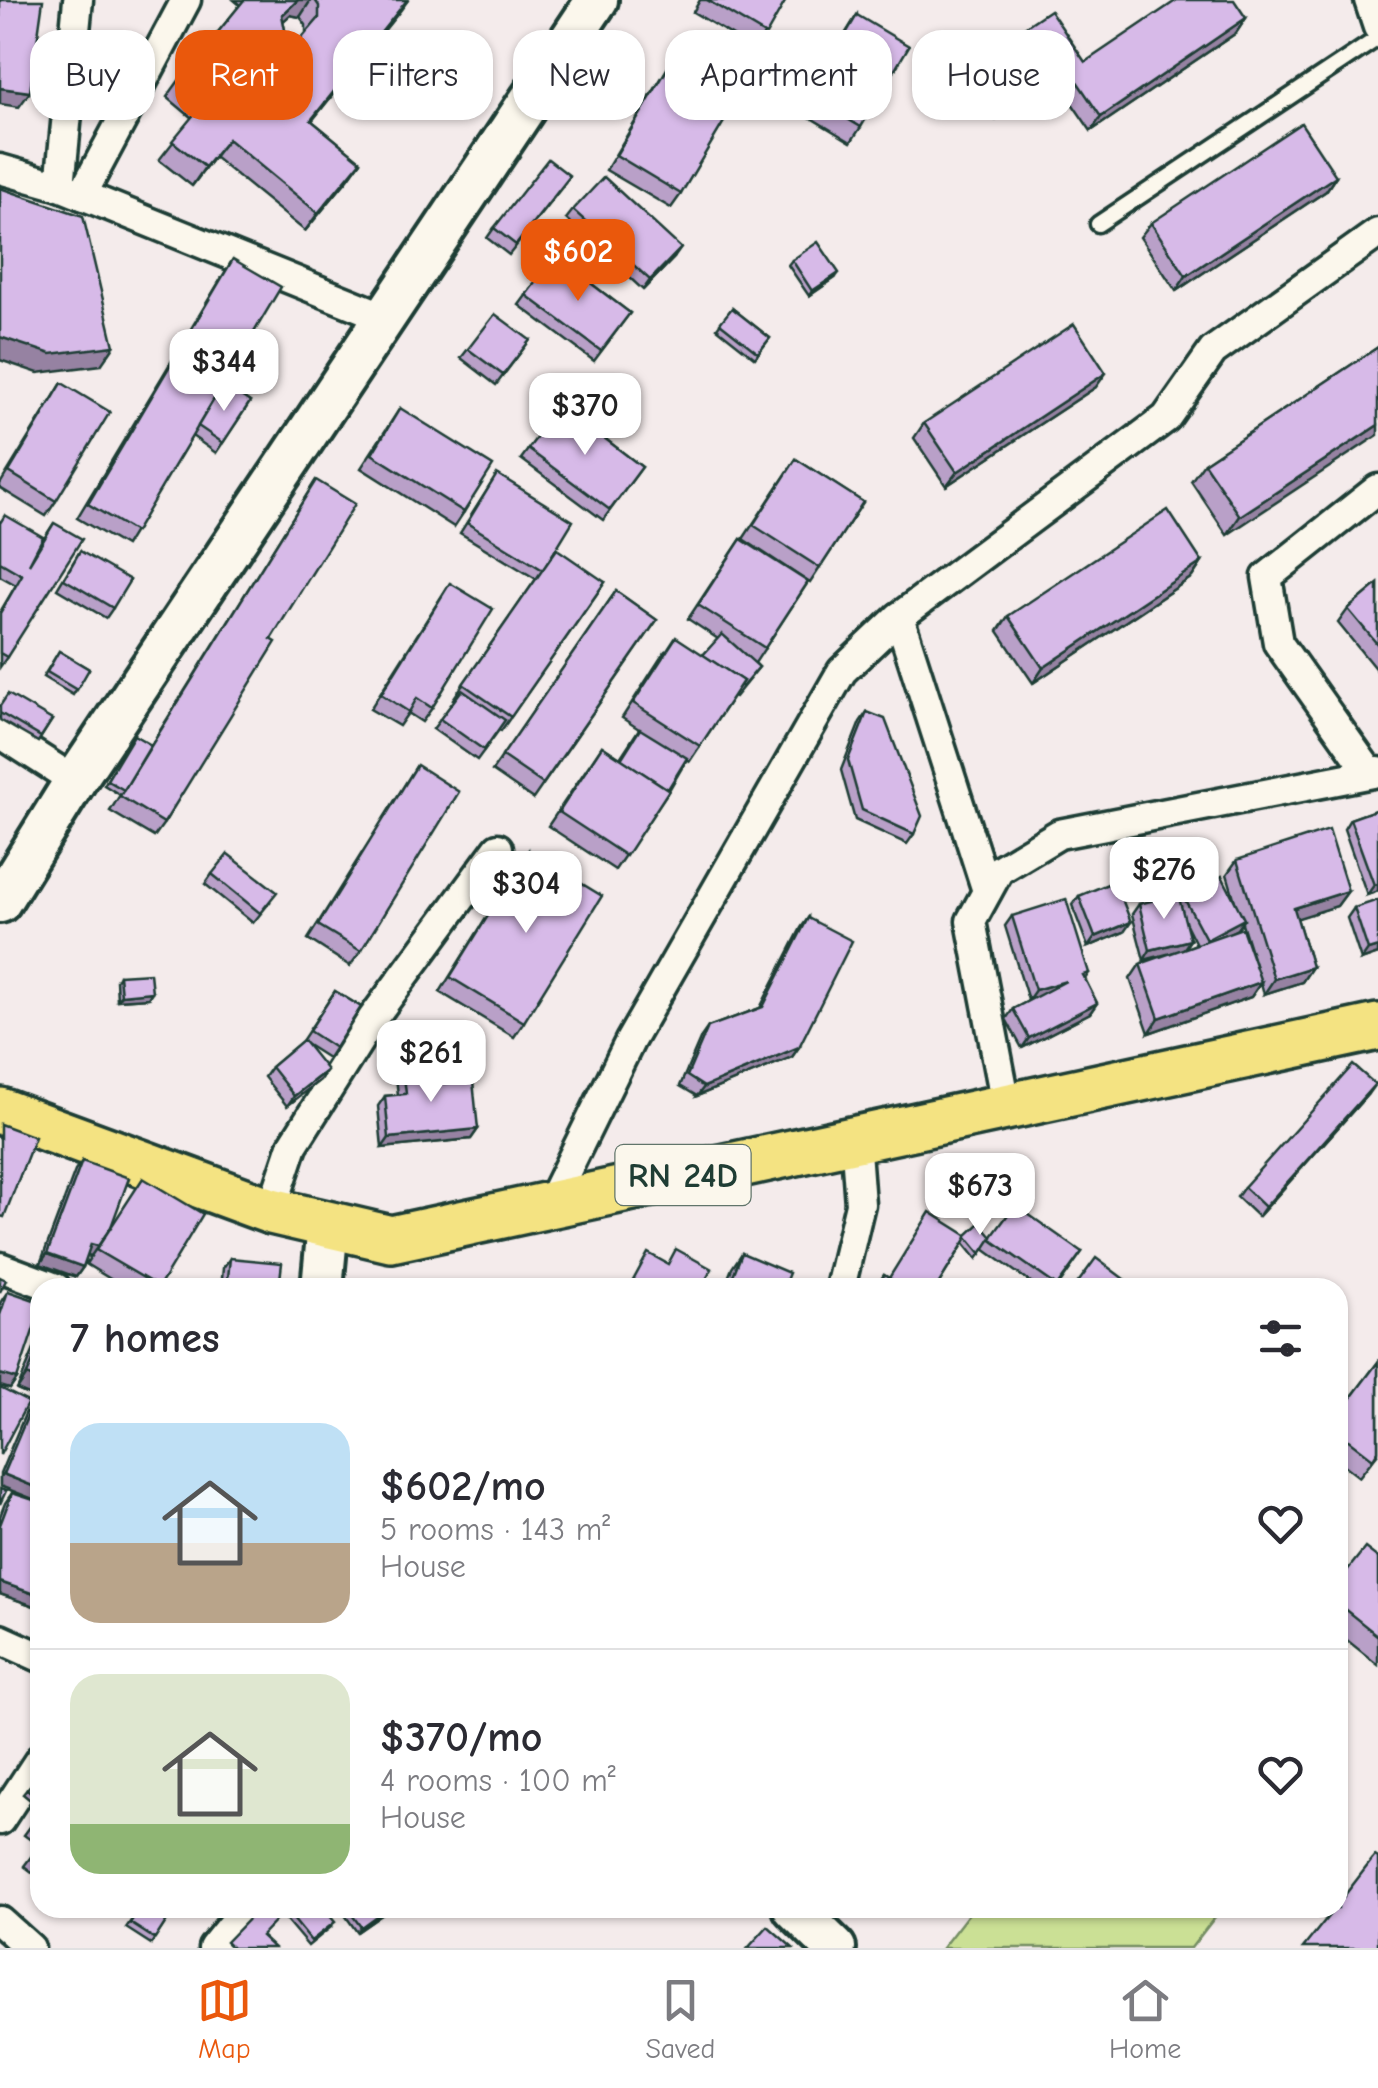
<!DOCTYPE html>
<html lang="en">
<head>
<meta charset="utf-8">
<style>
  :root { --surface:#fff; --page:#f2f2f3; --text:#2b2b33; --muted:#7c7c81; --line:#e1e1e2; --accent:#ea580c }
  body { margin:0; font-family:"Comic Neue",sans-serif; background:var(--page); color:var(--text); height:100vh; display:flex; flex-direction:column; font-size:38px; white-space:nowrap }
  * { box-sizing:border-box; margin:0 }
  p { font-size:32px; color:var(--muted) }
  .icon { flex:none; width:55px; height:55px; fill:none; stroke:currentColor; stroke-width:2; stroke-linecap:round; stroke-linejoin:round }
  .map { position:relative; flex:1; overflow:hidden }
  .drawer { position:absolute; left:30px; top:1278px; width:1318px; height:640px; display:flex; flex-direction:column; background:var(--surface); border-radius:30px; box-shadow:0 2px 8px #0004 }
  .drawer>* { flex:none }
  .top-card { position:absolute; left:30px; top:30px; width:1320px; height:90px; display:flex; gap:20px }
  .price { position:absolute; translate:-50% -85px; padding:0 22px; border-radius:20px; background:#fff; color:#222; font-size:32px; line-height:65px; filter:drop-shadow(0 2px 5px #0008) }
  .price::after { content:''; position:absolute; left:50%; top:60px; width:30px; height:22px; margin-left:-15px; background:inherit; clip-path:polygon(0 0,100% 0,50% 100%) }
  .price.on { background:var(--accent); color:#fff }
  ul { padding:0; list-style:none }
  li { display:flex; align-items:center; gap:30px; height:250px; padding:0 40px }
  li+li { border-top:2px solid var(--line) }
  li span { display:grid; place-items:center; flex:none; width:280px; height:200px; border-radius:30px; color:#555 }
  li>.icon { margin-inline-start:auto }
  span .icon { width:120px; height:120px; fill:#fffc; stroke-width:1 }
  li b { font-size:42px }
  h2 { display:flex; justify-content:space-between; align-items:center; height:120px; padding:0 40px; font-size:42px }
  .pill { padding:0 35px; border-radius:30px; background:var(--surface); box-shadow:0 2px 8px #0004; font-size:35px; line-height:90px }
  .pill.on { background:var(--accent); color:#fff }
  .menu { display:flex; justify-content:space-around; align-items:center; height:140px; border-top:2px solid var(--line); background:var(--surface); font-size:28px; color:var(--muted) }
  .menu a { display:grid; justify-items:center; gap:5px }
  .menu .on { color:var(--accent) }
  .map>svg:first-child { display:block }
  .green { fill:#cbe095; stroke:#758e64; stroke-width:2.5 }
  .lines { fill:none; stroke-linecap:round; stroke-linejoin:round }
  .lane-casing { stroke:#1f3d34; stroke-width:21 }
  .street-casing { stroke:#1f3d34; stroke-width:35 }
  .secondary-casing { stroke:#1f3d34; stroke-width:48 }
  .primary-casing { stroke:#1f3d34; stroke-width:52 }
  .lane { stroke:#fbf7ec; stroke-width:14 }
  .street { stroke:#fbf7ec; stroke-width:28 }
  .secondary { stroke:#fbf7ec; stroke-width:40 }
  .primary { stroke:#f4e382; stroke-width:45 }
  .wall { fill:#b9a0c8; stroke:#1f3d34; stroke-width:2.5; fill-rule:evenodd }
  .shaded-wall { fill:#9682a2; stroke:#1f3d34; stroke-width:2.5 }
  .building { fill:#d7bae8; stroke:#1f3d34; stroke-width:2.5; fill-rule:evenodd }
  .labels { text-anchor:middle; dominant-baseline:central; stroke-width:8; stroke-linejoin:round; paint-order:stroke }
  .shield { fill:#fbf7ec; stroke:#61756b; stroke-width:2.5 }
  .shield-label { font-size:35px; font-weight:bold; fill:#1f3d34 }
</style>
</head>
<body>
<div class="map">
<svg width="1378" height="1948" viewBox="0 0 1378 1948">
  <rect width="100%" height="100%" fill="#f4ebeb"/>
  <filter id="ink" filterUnits="userSpaceOnUse"><feTurbulence type="fractalNoise" baseFrequency=".01" numOctaves="2"/><feDisplacementMap in="SourceGraphic" scale="20" xChannelSelector="R" yChannelSelector="G"/><feConvolveMatrix kernelMatrix="1 2 1 2 8 2 1 2 1" color-interpolation-filters="sRGB"/></filter>
  <g filter="url(#ink)">
    <!-- green -->
    <path class="green" d="M973,1908H1222L1191,1948H942Z"/>
    <g class="lines">
      <!-- lane casing -->
      <g class="lane-casing">
        <path id="lane" d="M1098,224L1378,38"/>
      </g>
      <!-- street casing -->
      <g class="street-casing">
        <g id="street">
          <path d="M1369,0L1378,27"/>
          <path d="M0,169L60,186L387,318"/>
          <path d="M60,186L78,0"/>
          <path d="M82,195L186,0"/>
          <path d="M0,733L75,781"/>
          <path d="M1370,773L1278,643L1267,577L1378,489"/>
          <path d="M987,891L899,617L1166,418L1213,351L1378,233"/>
          <path d="M1006,1104L971,921L999,870L1059,834L1378,772"/>
          <path d="M550,1204L630,1041L842,671L899,617"/>
          <path d="M271,1211L293,1145L373,1018L498,848"/>
          <path d="M0,1267L56,1288"/>
          <path d="M840,1288L860,1204L855,1137"/>
          <path d="M0,1639L40,1657"/>
          <path d="M0,1820L40,1759"/>
          <path d="M0,1921L30,1948"/>
          <path d="M213,1948L245,1908"/>
        </g>
      </g>
      <!-- secondary casing -->
      <g class="secondary-casing">
        <g id="secondary">
          <path d="M0,902L75,781L597,0"/>
          <path d="M322,1288L328,1225"/>
          <path d="M794,1908L835,1948"/>
        </g>
      </g>
      <!-- primary casing -->
      <g class="primary-casing">
        <path id="primary" d="M0,1111L271,1211L391,1239L1378,1027"/>
      </g>
      <!-- lane -->
      <use href="#lane" class="lane"/>
      <!-- street -->
      <use href="#street" class="street"/>
      <!-- secondary -->
      <use href="#secondary" class="secondary"/>
      <!-- primary -->
      <use href="#primary" class="primary"/>
    </g>
    <!-- wall -->
    <g class="wall">
      <path d="M234,0H408L312,121L361,161L348,179L305,231L214,157L192,186L159,160L192,118L167,97L180,79L240,5ZM290,15L300,17L306,25V33L301,39L286,35L283,21ZM266,72L273,79V88L263,94L253,93L247,84L248,78Z"/>
      <path d="M700,0H786L755,49L693,12Z"/>
      <path d="M857,15L861,127L851,142L798,110Z"/>
      <path d="M1246,18L1236,33L1091,131L1056,80L996,120L965,75L975,60L1085,62Z"/>
      <path d="M688,34L681,194L671,208L606,170Z"/>
      <path d="M1336,176L1326,191L1176,291L1140,237L1151,223Z"/>
      <path d="M563,186L509,255L487,238L494,228Z"/>
      <path d="M573,210L674,258L643,290L566,219Z"/>
      <path d="M555,256L630,313L594,361L519,305Z"/>
      <path d="M233,259L223,384L250,402L216,453L192,436L125,546L77,518Z"/>
      <path d="M792,260L835,278L809,296L788,265Z"/>
      <path d="M732,308L770,338L755,358L717,328Z"/>
      <path d="M530,340L496,385L461,358L468,349Z"/>
      <path d="M1378,347L1227,535L1191,481L1204,463Z"/>
      <path d="M62,383L56,501L46,516L0,488V484Z"/>
      <path d="M1096,387L946,486L914,438L924,423Z"/>
      <path d="M561,405L642,467L603,520L521,459Z"/>
      <path d="M400,408L464,512L454,527L361,468Z"/>
      <path d="M796,459L863,502L810,583L743,539Z"/>
      <path d="M316,480L271,639L164,823L154,837L110,811L120,795L104,785L131,740L151,745Z"/>
      <path d="M491,484L543,569L605,582L501,731L499,730L477,760L433,729L455,700L453,699L536,579L460,533Z"/>
      <path d="M0,522L34,554L54,523L7,657L0,667V612L16,585L0,576Z"/>
      <path d="M741,539L808,582L755,663L759,667L735,697L733,696L690,761L687,759L669,790L615,870L548,826L602,746L620,758L639,729L622,718L665,651L703,655L718,639L688,619Z"/>
      <path d="M80,551L113,608L106,618L57,589Z"/>
      <path d="M1202,562L1192,577L1033,683L998,631L1008,616Z"/>
      <path d="M450,583L432,708L422,722L408,713L399,726L370,709Z"/>
      <path d="M1378,584V672L1338,623L1348,609Z"/>
      <path d="M616,591L657,620L533,799L492,771Z"/>
      <path d="M59,651L89,669L73,695L43,677Z"/>
      <path d="M0,706L52,720L38,742L0,720Z"/>
      <path d="M867,712L914,834L907,844L855,820L841,770L860,722Z"/>
      <path d="M417,765L361,951L350,966L308,939Z"/>
      <path d="M1378,809V891L1367,895L1344,829L1350,819Z"/>
      <path d="M528,851L524,1022L514,1037L440,992Z"/>
      <path d="M1237,860L1348,891L1337,906L1297,918L1312,967L1302,982L1264,994L1261,983L1251,997L1149,1033L1130,979L1140,964L1175,952L1144,960L1132,914L1139,904L1180,901L1183,896L1235,901L1227,874ZM1242,923L1256,968L1232,932L1237,929ZM1186,924L1196,944L1184,949L1190,940Z"/>
      <path d="M212,874L270,902L253,923L205,884Z"/>
      <path d="M1079,896L1124,932L1088,947L1072,905Z"/>
      <path d="M1354,908L1378,954L1361,960L1347,918Z"/>
      <path d="M1012,916L1089,973L1085,979L1097,1003L1090,1013L1022,1048L1006,1019L1013,1009L1034,998L1028,1000L1005,926Z"/>
      <path d="M808,918L799,1047L792,1057L697,1096L680,1086L701,1037L708,1027L760,1008L801,928Z"/>
      <path d="M119,975L148,998L117,1000L116,980Z"/>
      <path d="M335,991L361,1007L328,1058L306,1044L320,1080L287,1106L264,1077L271,1067L302,1041Z"/>
      <path d="M403,1067L438,1084L478,1129L471,1139L382,1148L378,1106L385,1096L398,1095L396,1077Z"/>
      <path d="M1368,1094L1258,1217L1237,1197L1244,1187Z"/>
      <path d="M82,1161L111,1226L159,1288H125L86,1264L91,1256L87,1255L83,1267L76,1277L40,1264L75,1171Z"/>
      <path d="M967,1235L992,1237L1082,1252L1057,1288H1038L984,1249L977,1259L964,1243L936,1288H875L884,1275L889,1278Z"/>
      <path d="M742,1253L783,1288H724L732,1268Z"/>
      <path d="M230,1258L279,1288H221L223,1268Z"/>
      <path d="M8,1291L17,1379L10,1389L0,1386V1303Z"/>
      <path d="M40,1335V1400L17,1390Z"/>
      <path d="M1378,1362V1453L1359,1477L1338,1461V1415Z"/>
      <path d="M33,1403L40,1406V1498L38,1501L0,1486V1474L26,1412Z"/>
      <path d="M12,1493L40,1549V1608L0,1594V1516L5,1503Z"/>
      <path d="M1378,1558V1665L1338,1633V1582Z"/>
      <path d="M40,1774V1808L23,1794Z"/>
      <path d="M40,1813V1878L24,1866L39,1846L24,1835Z"/>
      <path d="M140,1908L171,1914L151,1944L126,1928Z"/>
      <path d="M286,1908L331,1927L308,1946L281,1914Z"/>
      <path d="M340,1908H385L383,1914L357,1932Z"/>
    </g>
    <!-- shaded-wall -->
    <g class="shaded-wall">
      <path d="M298,0H311L300,17L290,15L269,34L282,15Z"/>
      <path d="M408,0L400,11L297,139L311,120Z"/>
      <path d="M1246,18L1236,33L1091,131L1101,117Z"/>
      <path d="M279,54L266,72L245,80L249,71L258,61Z"/>
      <path d="M1066,65L1056,80L996,120L1006,106Z"/>
      <path d="M0,88L30,92L19,107L0,104Z"/>
      <path d="M228,139L214,157L192,186L205,167Z"/>
      <path d="M361,161L348,179L305,231L318,213Z"/>
      <path d="M1336,176L1326,191L1176,291L1186,276Z"/>
      <path d="M681,248L674,258L643,290L650,280Z"/>
      <path d="M839,273L835,278L809,296L812,291Z"/>
      <path d="M0,337L114,346L101,365L38,373L0,360Z"/>
      <path d="M1106,373L1096,387L946,486L957,472Z"/>
      <path d="M1378,425V435L1227,535L1240,516Z"/>
      <path d="M1202,562L1192,577L1033,683L1043,668Z"/>
      <path d="M1378,884V891L1367,895L1374,885Z"/>
      <path d="M1348,891L1337,906L1283,923L1294,908Z"/>
      <path d="M1244,919L1237,929L1199,949L1206,939Z"/>
      <path d="M1131,922L1124,932L1088,947L1095,937Z"/>
      <path d="M1190,940L1183,950L1144,960L1150,950Z"/>
      <path d="M1378,947V954L1361,960L1368,950Z"/>
      <path d="M1312,967L1302,982L1264,994L1274,979Z"/>
      <path d="M1066,981L1060,991L1028,1000L1035,990Z"/>
      <path d="M1261,982L1251,997L1149,1033L1159,1018Z"/>
      <path d="M152,992L148,998L117,1000L121,995Z"/>
      <path d="M1097,1003L1090,1013L1022,1048L1029,1038Z"/>
      <path d="M799,1047L792,1057L697,1096L704,1087Z"/>
      <path d="M327,1070L320,1080L287,1106L294,1096Z"/>
      <path d="M1375,1084L1368,1094L1258,1217L1265,1207Z"/>
      <path d="M478,1129L471,1139L382,1148L389,1138Z"/>
      <path d="M91,1244L98,1246L91,1256L84,1254Z"/>
      <path d="M47,1254L83,1267L76,1277L40,1264Z"/>
      <path d="M0,1374L17,1379L10,1389L0,1386Z"/>
      <path d="M27,1375L40,1381V1400L17,1390Z"/>
      <path d="M3,1474L40,1489V1498L38,1501L0,1486V1478Z"/>
      <path d="M0,1582L40,1596V1608L0,1594Z"/>
      <path d="M386,1909L383,1914L357,1932L361,1927Z"/>
    </g>
    <!-- building -->
    <g class="building">
      <path d="M0,0H43L30,92L0,88Z"/>
      <path d="M244,0H298L282,15L286,35L301,39L319,18V6L315,0H407L311,120L361,161L318,213L228,139L205,167L172,141L206,100L180,79ZM279,54L286,60L287,70L278,86L263,94L253,93L247,84L249,71L258,61Z"/>
      <path d="M707,0H786L766,35Z"/>
      <path d="M1177,0H1234L1246,18L1101,117L1066,65L1006,106L975,60L1050,10L1085,62Z"/>
      <path d="M857,15L909,46L861,127L809,96Z"/>
      <path d="M688,34L753,73L681,194L616,155Z"/>
      <path d="M1301,123L1336,176L1186,276L1151,223Z"/>
      <path d="M548,159L570,176L516,245L494,228Z"/>
      <path d="M604,177L681,248L650,280L573,210Z"/>
      <path d="M0,188L83,216L114,346L51,354L0,337Z"/>
      <path d="M818,242L839,273L812,291L792,260Z"/>
      <path d="M555,256L630,313L601,351L526,295Z"/>
      <path d="M233,259L281,287L135,532L88,504Z"/>
      <path d="M732,308L770,338L758,353L720,323Z"/>
      <path d="M495,314L530,340L503,375L468,349Z"/>
      <path d="M1074,324L1106,373L957,472L924,423Z"/>
      <path d="M1378,347V425L1240,516L1204,463Z"/>
      <path d="M62,383L110,412L56,501L9,472Z"/>
      <path d="M223,384L250,402L223,443L198,426Z"/>
      <path d="M561,405L642,467L610,510L528,449Z"/>
      <path d="M400,408L493,466L464,512L372,454Z"/>
      <path d="M796,459L863,502L820,568L753,525Z"/>
      <path d="M497,474L573,521L543,570L467,523Z"/>
      <path d="M316,480L355,504L271,639L276,642L164,823L120,796Z"/>
      <path d="M1168,510L1202,562L1043,668L1008,616Z"/>
      <path d="M5,515L43,537L29,564L54,523L82,539L7,657L0,653V613L22,575L0,562V523Z"/>
      <path d="M741,539L808,582L765,648L698,605Z"/>
      <path d="M557,549L605,582L511,717L463,684Z"/>
      <path d="M80,551L130,580L113,608L64,579Z"/>
      <path d="M450,583L493,609L432,708L417,698L409,712L381,694Z"/>
      <path d="M1378,584V645L1348,609Z"/>
      <path d="M616,591L657,620L543,784L502,756Z"/>
      <path d="M722,634L759,667L742,687L740,685L743,681L703,655Z"/>
      <path d="M676,637L743,681L700,746L633,703Z"/>
      <path d="M59,651L89,669L77,690L47,672Z"/>
      <path d="M462,690L505,720L484,750L440,719Z"/>
      <path d="M8,694L52,720L41,737L0,713V706Z"/>
      <path d="M867,712L885,719L922,816L914,834L862,810L848,760Z"/>
      <path d="M640,729L687,758L668,789L621,759Z"/>
      <path d="M134,735L151,745L124,790L107,780Z"/>
      <path d="M602,746L669,790L626,856L559,812Z"/>
      <path d="M417,765L459,792L361,951L318,925Z"/>
      <path d="M1378,809V884L1374,885L1350,819Z"/>
      <path d="M1329,830L1348,891L1294,908L1312,967L1274,979L1237,860Z"/>
      <path d="M528,851L602,896L524,1022L450,977Z"/>
      <path d="M228,854L277,892L260,913L212,874Z"/>
      <path d="M1222,876L1244,919L1206,939L1183,896Z"/>
      <path d="M1115,881L1131,922L1095,937L1079,896Z"/>
      <path d="M1178,894L1190,940L1150,950L1139,904Z"/>
      <path d="M1066,899L1089,973L1083,975L1097,1003L1029,1038L1013,1009L1066,981L1035,990L1012,916Z"/>
      <path d="M1378,900V947L1368,950L1354,908Z"/>
      <path d="M808,918L852,941L799,1047L704,1087L687,1076L708,1027L763,1007Z"/>
      <path d="M1242,928L1261,982L1159,1018L1140,964Z"/>
      <path d="M150,973L152,992L121,995L119,975Z"/>
      <path d="M335,991L361,1007L335,1048L309,1031Z"/>
      <path d="M303,1040L327,1070L294,1096L271,1067Z"/>
      <path d="M435,1063L438,1084L473,1081L478,1129L389,1138L385,1096L406,1094L403,1067Z"/>
      <path d="M1353,1065L1375,1084L1265,1207L1244,1187Z"/>
      <path d="M0,1124L35,1137L4,1217L0,1216Z"/>
      <path d="M82,1161L129,1178L111,1227L98,1246L91,1244L83,1267L47,1254Z"/>
      <path d="M143,1178L203,1214L159,1287L96,1250Z"/>
      <path d="M1015,1205L1082,1252L1057,1286L990,1239Z"/>
      <path d="M930,1212L968,1236L936,1288H905L889,1278Z"/>
      <path d="M980,1223L992,1237L981,1254L967,1237V1235Z"/>
      <path d="M676,1249L712,1269L701,1288H629L648,1253L668,1264Z"/>
      <path d="M742,1253L789,1273L783,1288H728Z"/>
      <path d="M230,1258L282,1263L279,1288H227Z"/>
      <path d="M1096,1258L1136,1288H1074Z"/>
      <path d="M884,1275L905,1288H876Z"/>
      <path d="M0,1277L6,1280L0,1292Z"/>
      <path d="M8,1291L40,1302V1310L17,1379L0,1374V1315Z"/>
      <path d="M40,1345V1381L27,1375Z"/>
      <path d="M1378,1362V1451L1373,1459L1338,1432V1415Z"/>
      <path d="M0,1388L28,1402L0,1455Z"/>
      <path d="M33,1403L40,1406V1489L3,1474Z"/>
      <path d="M0,1489L6,1491L0,1504Z"/>
      <path d="M12,1493L40,1502V1596L0,1582V1525Z"/>
      <path d="M1365,1548L1378,1558V1636L1338,1604V1582Z"/>
      <path d="M40,1774V1800L27,1789Z"/>
      <path d="M40,1813V1825L34,1820Z"/>
      <path d="M1375,1856L1378,1858V1948H1303L1335,1908H1338V1904Z"/>
      <path d="M140,1908H161L171,1914L155,1939L130,1923Z"/>
      <path d="M259,1908H270L279,1917L261,1936L274,1948H232L226,1942Z"/>
      <path d="M286,1908H323L335,1922L311,1941L285,1909Z"/>
      <path d="M347,1908H385L386,1909L361,1927Z"/>
      <path d="M768,1926L793,1948H748Z"/>
    </g>
  </g>
  <g class="labels">
    <!-- shield labels -->
    <rect class="shield" x="615.5" y="1145" width="135" height="60" rx="8"/>
    <g class="shield-label">
      <text x="683" y="1175">RN 24D</text>
    </g>
  </g>
</svg>
<b class="price on" style="left:578px;top:304px">$602</b>
<b class="price" style="left:224px;top:414px">$344</b>
<b class="price" style="left:585px;top:458px">$370</b>
<b class="price" style="left:1164px;top:922px">$276</b>
<b class="price" style="left:526px;top:936px">$304</b>
<b class="price" style="left:431px;top:1105px">$261</b>
<b class="price" style="left:980px;top:1238px">$673</b>
<div class="top-card">
<a class="pill">Buy</a>
<a class="pill on">Rent</a>
<a class="pill">Filters</a>
<a class="pill">New</a>
<a class="pill">Apartment</a>
<a class="pill">House</a>
</div>
<section class="drawer">
<h2>7 homes<svg class="icon" aria-label="filters" viewBox="0 0 24 24"><path d="M4 7h16M4 17h16"/><circle cx="9" cy="7" r="2"/><circle cx="15" cy="17" r="2"/></svg></h2>
<ul>
<li><span style="background:linear-gradient(#bfe0f5 60%,#b9a48a 0)"><svg class="icon" aria-label="home" viewBox="0 0 24 24"><path d="M3 11l9-7 9 7M6 9v11h12V9"/></svg></span><div><b>$602/mo</b><p>5 rooms · 143 m²</p><p>House</p></div><svg class="icon" aria-label="heart" viewBox="0 0 24 24"><path d="M12 20l-8-8c-3-5 5-10 8-4 3-6 11-1 8 4z"/></svg></li>
<li><span style="background:linear-gradient(#dfe7d0 75%,#8fb573 0)"><svg class="icon" aria-label="home" viewBox="0 0 24 24"><path d="M3 11l9-7 9 7M6 9v11h12V9"/></svg></span><div><b>$370/mo</b><p>4 rooms · 100 m²</p><p>House</p></div><svg class="icon" aria-label="heart" viewBox="0 0 24 24"><path d="M12 20l-8-8c-3-5 5-10 8-4 3-6 11-1 8 4z"/></svg></li>
</ul>
</section>
</div>
<nav class="menu">
<a class="on"><svg class="icon" aria-label="map" viewBox="0 0 24 24"><path d="M3 6l6-2 6 2 6-2v14l-6 2-6-2-6 2zM9 4v14M15 6v14"/></svg>Map</a>
<a><svg class="icon" aria-label="saved" viewBox="0 0 24 24"><path d="M7 4h10v16l-5-4-5 4z"/></svg>Saved</a>
<a><svg class="icon" aria-label="home" viewBox="0 0 24 24"><path d="M3 11l9-7 9 7M6 9v11h12V9"/></svg>Home</a>
</nav>
</body>
</html>
